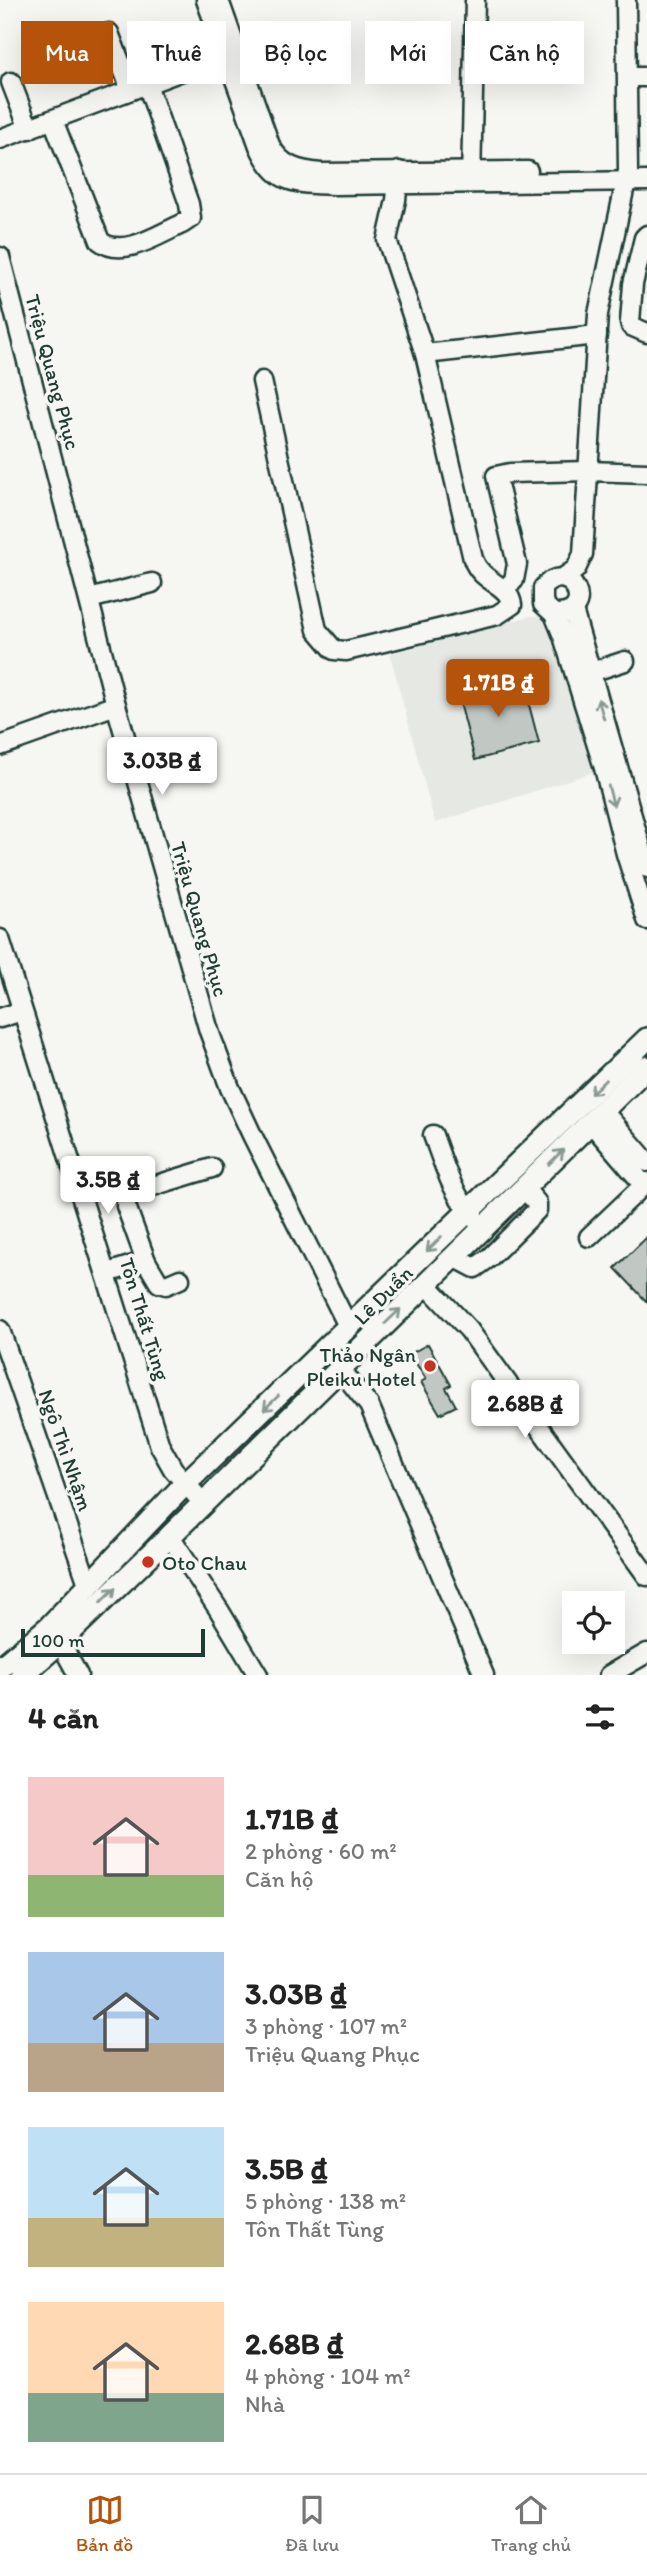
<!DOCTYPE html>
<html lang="vi">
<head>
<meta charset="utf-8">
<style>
  :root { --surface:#fff; --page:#f6f6f6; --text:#222; --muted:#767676; --line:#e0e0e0; --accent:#b45309 }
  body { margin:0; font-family:Itim,sans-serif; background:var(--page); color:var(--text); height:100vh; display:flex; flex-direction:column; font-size:26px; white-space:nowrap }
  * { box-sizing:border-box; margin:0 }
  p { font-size:23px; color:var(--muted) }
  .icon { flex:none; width:38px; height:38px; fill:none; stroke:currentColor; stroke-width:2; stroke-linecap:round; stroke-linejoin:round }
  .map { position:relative; height:1675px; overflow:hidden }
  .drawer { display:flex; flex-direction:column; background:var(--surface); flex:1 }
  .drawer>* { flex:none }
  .hud { position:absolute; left:21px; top:21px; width:606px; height:63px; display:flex; gap:14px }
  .buttons { position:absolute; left:562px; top:1591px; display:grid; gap:14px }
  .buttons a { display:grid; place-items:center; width:63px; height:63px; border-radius:0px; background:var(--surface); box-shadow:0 7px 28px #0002; font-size:35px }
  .scale { position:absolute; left:21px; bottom:18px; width:184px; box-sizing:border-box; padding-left:7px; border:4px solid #1f3d34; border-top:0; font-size:19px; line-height:24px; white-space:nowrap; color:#1f3d34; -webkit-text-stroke:5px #f6f6f2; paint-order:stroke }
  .price { position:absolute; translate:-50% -60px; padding:0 16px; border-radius:7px; background:#fff; color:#222; font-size:23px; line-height:46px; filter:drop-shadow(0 2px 4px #0008) }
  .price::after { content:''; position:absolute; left:50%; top:42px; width:21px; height:16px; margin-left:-10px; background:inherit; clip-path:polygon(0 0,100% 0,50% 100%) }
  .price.on { background:var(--accent); color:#fff }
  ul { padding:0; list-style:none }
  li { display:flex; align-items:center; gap:21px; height:175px; padding:0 28px }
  li span { display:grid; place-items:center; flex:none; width:196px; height:140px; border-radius:0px; color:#555 }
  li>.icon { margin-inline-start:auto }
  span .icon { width:84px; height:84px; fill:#fffc; stroke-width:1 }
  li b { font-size:30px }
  h2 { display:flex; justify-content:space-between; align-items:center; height:84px; padding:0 28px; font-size:30px }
  .tag { padding:0 24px; border-radius:0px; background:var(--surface); box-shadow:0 7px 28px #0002; font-size:24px; line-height:63px }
  .tag.on { background:var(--accent); color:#fff }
  .menu { display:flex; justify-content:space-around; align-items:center; height:98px; border-top:2px solid var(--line); background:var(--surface); font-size:19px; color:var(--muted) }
  .menu a { display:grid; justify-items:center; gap:4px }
  .menu .on { color:var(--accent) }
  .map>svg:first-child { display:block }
  .built { fill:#e6e8e4 }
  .building { fill:#c1c8c3; stroke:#1f3d34; stroke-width:2 }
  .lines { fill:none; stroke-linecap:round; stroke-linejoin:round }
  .minor-casing { stroke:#1f3d34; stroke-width:23 }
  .major-casing { stroke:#1f3d34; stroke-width:26 }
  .minor { stroke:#f6f6f2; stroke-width:18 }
  .major { stroke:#f6f6f2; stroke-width:21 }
  .oneway { stroke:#8a9a93 }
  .poi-dot { fill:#c8321e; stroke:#f6f6f2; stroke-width:2.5 }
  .labels { text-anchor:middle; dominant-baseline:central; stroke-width:7; stroke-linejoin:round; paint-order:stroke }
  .street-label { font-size:21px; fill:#1f3d34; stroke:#f6f6f2 }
  .poi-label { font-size:21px; fill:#1f3d34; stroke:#f6f6f2; text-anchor:end }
</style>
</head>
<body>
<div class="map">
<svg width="647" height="1675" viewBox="0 0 647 1675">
  <rect width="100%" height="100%" fill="#f6f6f2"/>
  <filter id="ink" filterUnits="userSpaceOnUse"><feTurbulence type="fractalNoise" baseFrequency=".0143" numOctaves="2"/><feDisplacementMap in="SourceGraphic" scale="14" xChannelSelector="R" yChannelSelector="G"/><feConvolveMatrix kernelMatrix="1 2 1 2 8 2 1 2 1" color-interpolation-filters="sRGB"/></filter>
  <g filter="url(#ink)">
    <!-- built -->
    <path class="built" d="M531,616H540L552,628L594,772L435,823L390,654Z"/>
    <!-- building -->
    <g class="building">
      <path d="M522,678L539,743L475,760L458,695Z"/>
      <path d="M647,1237V1302L615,1268Z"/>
      <path d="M428,1344L451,1385L446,1388L456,1406L440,1414L421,1382L426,1379L410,1354Z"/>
    </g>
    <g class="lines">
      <!-- minor casing -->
      <g class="minor-casing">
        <g id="minor">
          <path d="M206,0L259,146C277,186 295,183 334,185L647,181"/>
          <path d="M221,6L270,145C281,167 299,171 321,173L528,171"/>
          <path d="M109,33L131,90"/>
          <path d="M629,77H647"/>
          <path d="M11,82L29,129"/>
          <path d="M53,120L100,241C123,259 159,234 182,224L191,218L189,204L147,84"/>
          <path d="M0,139L182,71L234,54"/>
          <path d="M471,182L475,0"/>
          <path d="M647,235L644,238L633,284L630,322L631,326L647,333"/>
          <path d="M0,257L116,705L209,1031L230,1088L252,1135L349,1328"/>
          <path d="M425,354L597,335"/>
          <path d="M262,381L317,630L334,650L346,651L497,615L512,605C509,583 482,584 473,559L425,354L387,240L396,200L399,171"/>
          <path d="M563,578L576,569L583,554L598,314L628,171L626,0"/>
          <path d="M504,590L514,580L517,564L496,476L510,473L588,471L647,473"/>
          <path d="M89,599L152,583"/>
          <path d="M573,610L647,868"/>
          <path d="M554,614C600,616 570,555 543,588V604L554,614L563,636L604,768L626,854L647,920"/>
          <path d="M582,675L625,661"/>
          <path d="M0,746L116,705"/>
          <path d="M0,939L160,1446L173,1469L202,1502"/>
          <path d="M0,1018L22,1011"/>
          <path d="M603,1111L647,1162"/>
          <path d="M591,1123L644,1185"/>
          <path d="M433,1135C444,1165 453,1197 477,1221"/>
          <path d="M589,1237L647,1182"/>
          <path d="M454,1257L475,1268L489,1258L537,1210V1203L524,1188"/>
          <path d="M146,1261L159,1283L166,1285L180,1279"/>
          <path d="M107,1273L146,1261L126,1206V1199L130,1193L212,1168"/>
          <path d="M426,1284L469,1330L647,1576"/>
          <path d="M0,1330L88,1584"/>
          <path d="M340,1369L369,1405L484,1675"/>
          <path d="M170,1536L219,1610L258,1675"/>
          <path d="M60,1642L78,1675"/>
          <path d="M609,1675L647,1653"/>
        </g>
      </g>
      <!-- major casing -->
      <g class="major-casing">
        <g id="major">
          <path d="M0,1668L49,1627L185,1484L647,1039"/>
          <path d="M22,1675L60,1642L170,1536L647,1067"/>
        </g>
      </g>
      <!-- minor -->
      <use href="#minor" class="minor"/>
      <!-- major -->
      <use href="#major" class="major"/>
    </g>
    <!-- one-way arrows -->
    <defs><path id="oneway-shaft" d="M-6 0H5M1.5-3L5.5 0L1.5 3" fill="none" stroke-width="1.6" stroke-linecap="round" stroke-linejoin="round" transform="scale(1.75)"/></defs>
    <g class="oneway">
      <use href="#oneway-shaft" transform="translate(601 709) rotate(-106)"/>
      <use href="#oneway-shaft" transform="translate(611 796) rotate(75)"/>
      <use href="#oneway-shaft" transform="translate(598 1087) rotate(136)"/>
      <use href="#oneway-shaft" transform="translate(556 1157) rotate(-45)"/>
      <use href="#oneway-shaft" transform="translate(434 1244) rotate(135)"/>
      <use href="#oneway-shaft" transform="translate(393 1316) rotate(-44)"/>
      <use href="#oneway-shaft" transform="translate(271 1403) rotate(136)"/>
      <use href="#oneway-shaft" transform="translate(108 1595) rotate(-44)"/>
    </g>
  </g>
  <!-- markers -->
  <g class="poi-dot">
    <circle cx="430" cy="1366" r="7"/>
    <circle cx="148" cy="1562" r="7"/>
  </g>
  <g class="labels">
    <!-- street labels -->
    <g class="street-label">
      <text transform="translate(53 372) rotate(75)">Triệu Quang Phục</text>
      <text transform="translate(200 919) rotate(74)">Triệu Quang Phục</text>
      <text transform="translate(383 1295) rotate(-45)">Lê Duẩn</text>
      <text transform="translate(145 1319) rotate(73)">Tôn Thất Tùng</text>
      <text transform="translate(66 1450) rotate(71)">Ngô Thì Nhậm</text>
    </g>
    <!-- poi labels -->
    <g class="poi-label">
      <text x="416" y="1354">Thảo Ngân<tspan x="416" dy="24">Pleiku Hotel</tspan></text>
      <text x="162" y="1562" text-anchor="start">Oto Chau</text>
    </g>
  </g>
</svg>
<div class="buttons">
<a><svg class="icon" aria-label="locate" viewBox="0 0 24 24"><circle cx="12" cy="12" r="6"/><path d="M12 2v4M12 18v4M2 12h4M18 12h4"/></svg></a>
</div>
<div class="scale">100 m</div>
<b class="price on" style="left:498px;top:719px">1.71B ₫</b>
<b class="price" style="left:162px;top:797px">3.03B ₫</b>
<b class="price" style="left:108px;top:1216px">3.5B ₫</b>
<b class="price" style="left:525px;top:1440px">2.68B ₫</b>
<div class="hud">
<a class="tag on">Mua</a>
<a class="tag">Thuê</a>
<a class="tag">Bộ lọc</a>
<a class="tag">Mới</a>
<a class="tag">Căn hộ</a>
</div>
</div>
<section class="drawer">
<h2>4 căn<svg class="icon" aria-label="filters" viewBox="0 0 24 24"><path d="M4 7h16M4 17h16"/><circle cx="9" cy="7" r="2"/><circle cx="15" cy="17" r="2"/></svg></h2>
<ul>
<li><span style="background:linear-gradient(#f6c9c9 70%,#8fb573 0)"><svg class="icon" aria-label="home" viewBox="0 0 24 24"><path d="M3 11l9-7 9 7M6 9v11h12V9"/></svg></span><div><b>1.71B ₫</b><p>2 phòng · 60 m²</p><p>Căn hộ</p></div></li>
<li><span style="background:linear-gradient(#a9c7e8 65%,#b9a48a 0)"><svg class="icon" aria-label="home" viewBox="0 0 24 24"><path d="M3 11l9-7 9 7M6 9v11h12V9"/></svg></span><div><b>3.03B ₫</b><p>3 phòng · 107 m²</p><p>Triệu Quang Phục</p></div></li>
<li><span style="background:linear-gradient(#bfe0f5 65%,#c2b280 0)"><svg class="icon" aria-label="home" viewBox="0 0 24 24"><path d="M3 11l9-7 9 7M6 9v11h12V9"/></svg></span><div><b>3.5B ₫</b><p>5 phòng · 138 m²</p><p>Tôn Thất Tùng</p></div></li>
<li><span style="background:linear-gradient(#ffd9b3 65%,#7fa58c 0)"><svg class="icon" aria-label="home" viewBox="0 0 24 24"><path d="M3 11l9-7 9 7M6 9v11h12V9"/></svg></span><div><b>2.68B ₫</b><p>4 phòng · 104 m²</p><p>Nhà</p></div></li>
</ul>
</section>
<nav class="menu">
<a class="on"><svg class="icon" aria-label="map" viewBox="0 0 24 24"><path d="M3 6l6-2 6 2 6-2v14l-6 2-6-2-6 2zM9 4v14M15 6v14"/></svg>Bản đồ</a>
<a><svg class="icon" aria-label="saved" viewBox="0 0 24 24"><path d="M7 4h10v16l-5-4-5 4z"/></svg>Đã lưu</a>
<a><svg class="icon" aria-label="home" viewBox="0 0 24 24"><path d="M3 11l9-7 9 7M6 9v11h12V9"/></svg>Trang chủ</a>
</nav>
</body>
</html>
